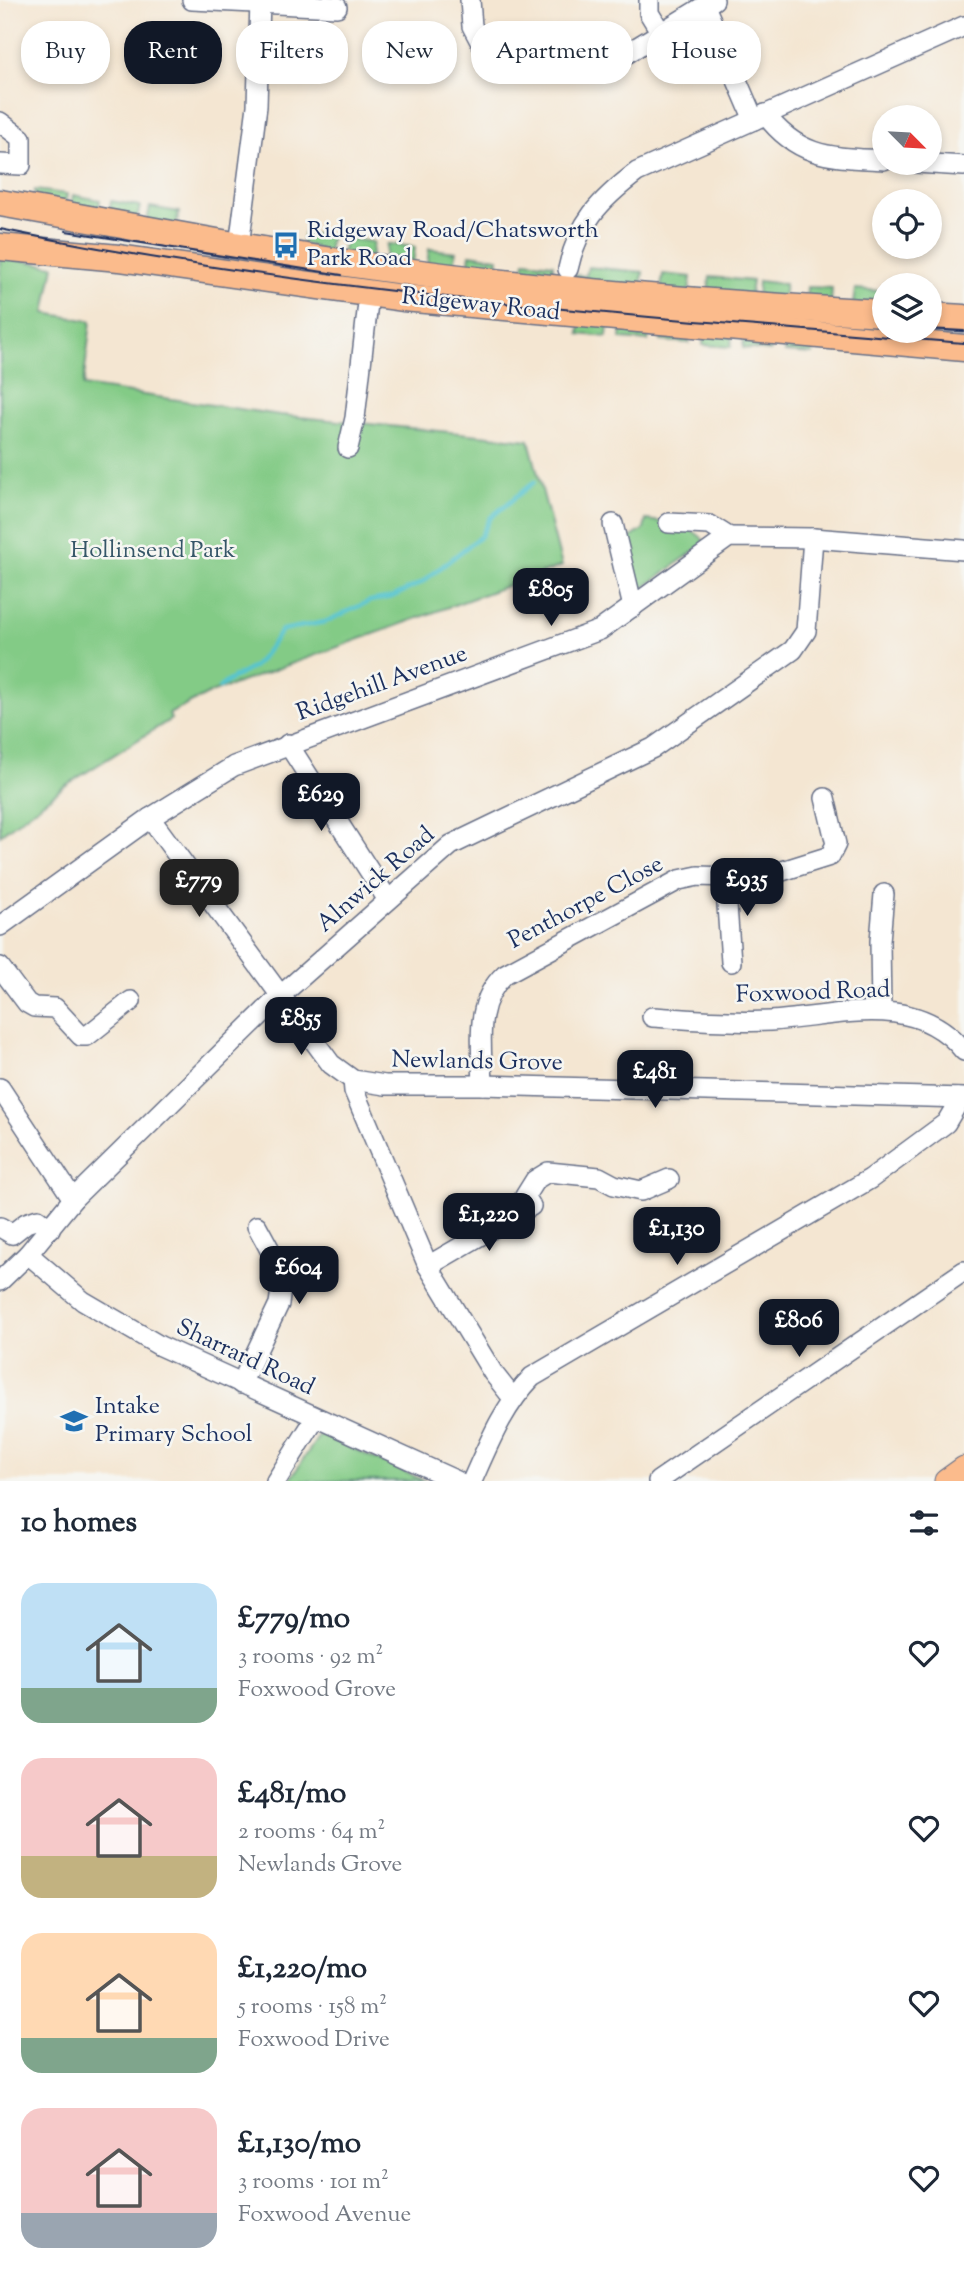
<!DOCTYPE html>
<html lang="en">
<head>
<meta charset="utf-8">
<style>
  :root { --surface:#fff; --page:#f6f6f7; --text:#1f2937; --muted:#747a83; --accent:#111827 }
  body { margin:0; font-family:"Sorts Mill Goudy",serif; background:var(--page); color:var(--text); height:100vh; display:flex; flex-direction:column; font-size:26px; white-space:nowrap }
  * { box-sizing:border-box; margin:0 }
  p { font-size:23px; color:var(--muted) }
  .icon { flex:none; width:38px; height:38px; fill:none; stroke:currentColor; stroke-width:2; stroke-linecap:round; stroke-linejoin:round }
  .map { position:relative; height:1481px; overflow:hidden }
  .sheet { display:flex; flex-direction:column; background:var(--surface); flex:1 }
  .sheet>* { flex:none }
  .top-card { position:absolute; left:21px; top:21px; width:922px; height:63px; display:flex; gap:14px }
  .needle { width:46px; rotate:114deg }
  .buttons { position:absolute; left:872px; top:105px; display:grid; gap:14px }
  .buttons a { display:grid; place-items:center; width:70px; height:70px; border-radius:50%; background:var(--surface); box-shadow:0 4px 10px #0003; font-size:35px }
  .price { position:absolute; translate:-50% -60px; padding:0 16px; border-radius:14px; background:var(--accent); color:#fff; font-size:23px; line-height:46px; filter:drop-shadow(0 2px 4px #0008) }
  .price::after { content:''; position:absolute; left:50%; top:42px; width:21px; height:16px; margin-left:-10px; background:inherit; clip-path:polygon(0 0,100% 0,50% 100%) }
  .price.active { background:#222; color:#fff }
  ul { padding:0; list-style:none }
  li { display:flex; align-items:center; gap:21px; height:175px; padding:0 21px }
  li span { display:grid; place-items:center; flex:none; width:196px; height:140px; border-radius:21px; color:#555 }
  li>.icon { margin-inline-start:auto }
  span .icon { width:84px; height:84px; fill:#fffc; stroke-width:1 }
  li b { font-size:30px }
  h2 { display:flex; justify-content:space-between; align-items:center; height:84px; padding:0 21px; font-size:30px }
  .tag { padding:0 24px; border-radius:28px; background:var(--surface); box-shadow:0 4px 10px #0003; font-size:24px; line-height:63px }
  .tag.active { background:var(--accent); color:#fff }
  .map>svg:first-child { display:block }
  .green { fill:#83cb86; stroke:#4f7d72; stroke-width:2 }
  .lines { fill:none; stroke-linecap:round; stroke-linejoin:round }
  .stream { stroke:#57c4cf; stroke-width:4.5 }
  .minor-casing { stroke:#676f87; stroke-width:22 }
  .major-casing { stroke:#676f87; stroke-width:25 }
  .highway-casing { stroke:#676f87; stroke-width:29 }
  .minor { stroke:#fff; stroke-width:19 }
  .major { stroke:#fbbb8c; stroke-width:23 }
  .highway { stroke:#fbbb8c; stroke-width:26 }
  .tram { stroke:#1b2f5e; stroke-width:2 }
  .labels { text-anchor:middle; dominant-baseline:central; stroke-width:5; stroke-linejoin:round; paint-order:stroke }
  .poi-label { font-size:24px; fill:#1b2f5e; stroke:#f6f6f2; text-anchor:start }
  .street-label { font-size:24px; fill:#1b2f5e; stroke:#f6f6f2 }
  .park-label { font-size:24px; fill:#355668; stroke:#f6f6f2 }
</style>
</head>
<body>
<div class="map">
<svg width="964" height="1481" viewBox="0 0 964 1481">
  <rect width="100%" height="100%" fill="#f6f6f2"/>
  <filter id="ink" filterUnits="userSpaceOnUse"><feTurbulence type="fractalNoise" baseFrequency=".0143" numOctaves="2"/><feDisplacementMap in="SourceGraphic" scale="14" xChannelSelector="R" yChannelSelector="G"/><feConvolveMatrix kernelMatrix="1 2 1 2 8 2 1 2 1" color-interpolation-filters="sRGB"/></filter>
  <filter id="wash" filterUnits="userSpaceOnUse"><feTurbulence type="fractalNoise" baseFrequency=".00686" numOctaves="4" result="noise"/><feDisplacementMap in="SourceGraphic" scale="28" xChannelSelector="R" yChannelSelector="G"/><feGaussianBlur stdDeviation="1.57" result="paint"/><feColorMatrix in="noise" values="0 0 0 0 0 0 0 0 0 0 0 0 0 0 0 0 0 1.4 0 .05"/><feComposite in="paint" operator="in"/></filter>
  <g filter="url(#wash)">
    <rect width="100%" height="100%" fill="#f4e6d2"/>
    <!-- green -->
    <g class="green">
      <path d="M35,190L67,194L65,206L34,194Z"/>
      <path d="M73,195L100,200L98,213L71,208Z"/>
      <path d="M111,201L140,206L137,219L109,215Z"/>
      <path d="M150,207L179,212L176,226L147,221Z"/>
      <path d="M304,233L331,236L328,252L302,243Z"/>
      <path d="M345,238L373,242L371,259L342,255Z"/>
      <path d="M387,244L415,247L413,264L385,260Z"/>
      <path d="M429,249L456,252L454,268L427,265Z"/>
      <path d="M470,254L498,258L496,273L468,270Z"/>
      <path d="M0,257L54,266L45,313L91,321L83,386L280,415L529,440L562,566L208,694L169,714L171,719L66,785L0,835Z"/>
      <path d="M525,261L553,264V273L586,276L588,267L643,272L641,287L523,276Z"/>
      <path d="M663,274L691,277L689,292L661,289Z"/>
      <path d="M710,277L752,281L750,296L708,293Z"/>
      <path d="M758,281L785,284L783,299L757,297Z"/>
      <path d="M807,287L832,288L831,304L806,302Z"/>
      <path d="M855,289L879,291L878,306L853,304Z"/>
      <path d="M581,321L608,324L607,337L579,334Z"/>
      <path d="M622,326L650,329L648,341L621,339Z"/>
      <path d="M662,330L690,333L689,343L661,341Z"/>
      <path d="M704,334L732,336L731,347L703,345Z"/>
      <path d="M744,337L772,339L771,351L743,348Z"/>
      <path d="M786,341L814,343L813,354L785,352Z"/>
      <path d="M646,520C664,522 697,526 705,543L635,594L624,542L644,529Z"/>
      <path d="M320,1434L425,1481H289Z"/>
    </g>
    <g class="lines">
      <!-- stream -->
      <path class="stream" d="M219,688C229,678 241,675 253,667C264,658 273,641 282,630L325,622L370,601L392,597L421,583L481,536L490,518L534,482"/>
    </g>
  </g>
  <g filter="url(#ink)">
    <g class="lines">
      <!-- minor casing -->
      <g class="minor-casing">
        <g id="minor">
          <path d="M192,0L337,7"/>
          <path d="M470,0L472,26L482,45L491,51L518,58L608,65L714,0"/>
          <path d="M649,0V13L660,31"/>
          <path d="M705,6L754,120"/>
          <path d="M765,114C799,159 833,157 884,160"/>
          <path d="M0,122L21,138V165L0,164"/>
          <path d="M916,163L964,166"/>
          <path d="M239,246L257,106L260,0"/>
          <path d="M568,269C578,223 600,200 637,172L964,26"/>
          <path d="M348,448L355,418L369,294"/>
          <path d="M669,523L710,525L729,537"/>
          <path d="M613,524L633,607"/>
          <path d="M288,744L388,900"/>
          <path d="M150,818L331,1064L353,1080L385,1085H483L964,1098"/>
          <path d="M725,877L731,962"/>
          <path d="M0,926L150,818L234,766L600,630L729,537L813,538L964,550"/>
          <path d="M0,967L27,1003L34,1007L55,1008L81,1036H87L131,1001"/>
          <path d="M881,1010L880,941L884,894"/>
          <path d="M652,1017C691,1019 731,1023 771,1021C836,1017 916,990 964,1051"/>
          <path d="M353,1080L354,1091L428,1266L493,1373L512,1397"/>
          <path d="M483,1085C482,1044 473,1004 505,974L679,880L698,876L760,878L830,856L836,844L825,798"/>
          <path d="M0,1088L73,1199"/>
          <path d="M0,1227L12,1234L26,1223L38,1219L50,1229"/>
          <path d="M28,1254L83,1301L160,1346L457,1481"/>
          <path d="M428,1266L531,1206L525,1196L535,1180L548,1172L599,1177L614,1185L641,1191L669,1179"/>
          <path d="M0,1281L28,1254L73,1199L280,996L451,845L653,748L793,650L806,631L813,538"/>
          <path d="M241,1384L279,1304C285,1270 273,1256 257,1226"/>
          <path d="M276,1481L315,1419"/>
          <path d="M472,1481C489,1443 503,1407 532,1377L870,1179L946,1123L956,1106L957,1098"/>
          <path d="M658,1481L964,1271"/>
        </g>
      </g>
      <!-- major casing -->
      <g class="major-casing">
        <path id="major" d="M946,1481L964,1468"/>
      </g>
      <!-- highway casing -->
      <g class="highway-casing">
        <g id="highway">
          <path d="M0,203C127,225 254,251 382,268C548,291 716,304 884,313"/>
          <path d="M0,247L119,258L403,298L964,348"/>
          <path d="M929,316L964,318"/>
        </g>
      </g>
      <!-- minor -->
      <use href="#minor" class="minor"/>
      <!-- major -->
      <use href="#major" class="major"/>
      <!-- highway -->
      <use href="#highway" class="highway"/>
      <!-- tram -->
      <g class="tram">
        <path d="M0,229C317,295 641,316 964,343"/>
        <path d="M66,231L342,275"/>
        <path d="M929,329L964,331"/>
      </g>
    </g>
  </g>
  <!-- icons -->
  <defs>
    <g id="bus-bare" transform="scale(2.1)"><path d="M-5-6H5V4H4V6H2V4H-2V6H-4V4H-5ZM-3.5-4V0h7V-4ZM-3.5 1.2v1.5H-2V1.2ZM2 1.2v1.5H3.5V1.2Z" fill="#1f6fb2" stroke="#f6f6f2" stroke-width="2.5" paint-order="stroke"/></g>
    <g id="school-bare" transform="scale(2.1)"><path d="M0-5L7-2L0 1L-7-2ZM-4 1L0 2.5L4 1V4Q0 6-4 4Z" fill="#1f6fb2" stroke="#f6f6f2" stroke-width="2.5" paint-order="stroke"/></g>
  </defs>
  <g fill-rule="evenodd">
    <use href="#bus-bare" x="286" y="245"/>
    <use href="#school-bare" x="74" y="1421"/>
  </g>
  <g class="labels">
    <!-- poi labels -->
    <g class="poi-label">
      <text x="307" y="231">Ridgeway Road/Chatsworth<tspan x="307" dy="28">Park Road</tspan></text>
      <text x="95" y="1407">Intake<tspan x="95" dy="28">Primary School</tspan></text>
    </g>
    <!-- street labels -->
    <g class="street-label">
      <text transform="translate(481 305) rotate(6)">Ridgeway Road</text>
      <text transform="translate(382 684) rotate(-20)">Ridgehill Avenue</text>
      <text transform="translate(376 880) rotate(-41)">Alnwick Road</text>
      <text transform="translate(586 903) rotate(-28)">Penthorpe Close</text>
      <text transform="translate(813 993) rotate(-2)">Foxwood Road</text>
      <text transform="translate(477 1062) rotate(1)">Newlands Grove</text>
      <text transform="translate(245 1358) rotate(25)">Sharrard Road</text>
    </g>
    <!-- park labels -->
    <g class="park-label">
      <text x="153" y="551">Hollinsend Park</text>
    </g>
  </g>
</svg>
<div class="buttons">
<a><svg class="needle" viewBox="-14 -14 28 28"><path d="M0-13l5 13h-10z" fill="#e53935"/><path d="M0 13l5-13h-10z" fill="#747a83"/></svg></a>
<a><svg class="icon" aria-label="locate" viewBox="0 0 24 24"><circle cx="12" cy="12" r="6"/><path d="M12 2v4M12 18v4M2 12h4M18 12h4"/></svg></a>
<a><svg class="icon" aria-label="layers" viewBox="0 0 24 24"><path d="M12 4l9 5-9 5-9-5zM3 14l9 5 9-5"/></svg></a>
</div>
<b class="price" style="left:551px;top:628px">£805</b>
<b class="price" style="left:321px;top:833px">£629</b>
<b class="price" style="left:747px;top:918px">£935</b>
<b class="price active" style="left:199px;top:919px">£779</b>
<b class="price" style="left:301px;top:1057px">£855</b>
<b class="price" style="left:655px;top:1110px">£481</b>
<b class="price" style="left:489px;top:1253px">£1,220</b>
<b class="price" style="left:677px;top:1267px">£1,130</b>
<b class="price" style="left:299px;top:1306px">£604</b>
<b class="price" style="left:799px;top:1359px">£806</b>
<div class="top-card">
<a class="tag">Buy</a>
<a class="tag active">Rent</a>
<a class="tag">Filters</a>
<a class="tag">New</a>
<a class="tag">Apartment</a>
<a class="tag">House</a>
</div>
</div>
<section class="sheet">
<h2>10 homes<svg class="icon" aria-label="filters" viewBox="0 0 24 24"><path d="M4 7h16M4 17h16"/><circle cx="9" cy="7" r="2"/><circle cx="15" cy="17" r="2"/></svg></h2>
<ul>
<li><span style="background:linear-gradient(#bfe0f5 75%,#7fa58c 0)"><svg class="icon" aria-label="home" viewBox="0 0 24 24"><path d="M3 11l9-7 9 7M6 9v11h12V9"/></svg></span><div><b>£779/mo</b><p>3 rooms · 92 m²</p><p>Foxwood Grove</p></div><svg class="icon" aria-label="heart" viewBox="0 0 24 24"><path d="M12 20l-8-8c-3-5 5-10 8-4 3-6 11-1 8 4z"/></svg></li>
<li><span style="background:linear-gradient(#f6c9c9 70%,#c2b280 0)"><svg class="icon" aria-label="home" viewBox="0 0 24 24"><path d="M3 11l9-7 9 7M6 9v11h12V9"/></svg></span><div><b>£481/mo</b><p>2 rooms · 64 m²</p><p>Newlands Grove</p></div><svg class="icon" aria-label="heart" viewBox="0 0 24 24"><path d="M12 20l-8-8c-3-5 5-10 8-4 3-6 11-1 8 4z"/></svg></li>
<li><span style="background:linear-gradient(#ffd9b3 75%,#7fa58c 0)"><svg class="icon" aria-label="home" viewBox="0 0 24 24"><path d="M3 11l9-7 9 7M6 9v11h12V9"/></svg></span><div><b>£1,220/mo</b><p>5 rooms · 158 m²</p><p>Foxwood Drive</p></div><svg class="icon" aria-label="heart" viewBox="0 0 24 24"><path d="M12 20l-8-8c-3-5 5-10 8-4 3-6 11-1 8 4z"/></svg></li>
<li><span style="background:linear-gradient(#f6c9c9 75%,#9aa5b1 0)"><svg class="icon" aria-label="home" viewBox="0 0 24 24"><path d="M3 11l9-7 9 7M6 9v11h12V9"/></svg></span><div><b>£1,130/mo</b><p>3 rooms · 101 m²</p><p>Foxwood Avenue</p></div><svg class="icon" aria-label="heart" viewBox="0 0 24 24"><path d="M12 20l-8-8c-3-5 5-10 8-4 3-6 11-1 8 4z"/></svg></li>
</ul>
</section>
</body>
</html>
